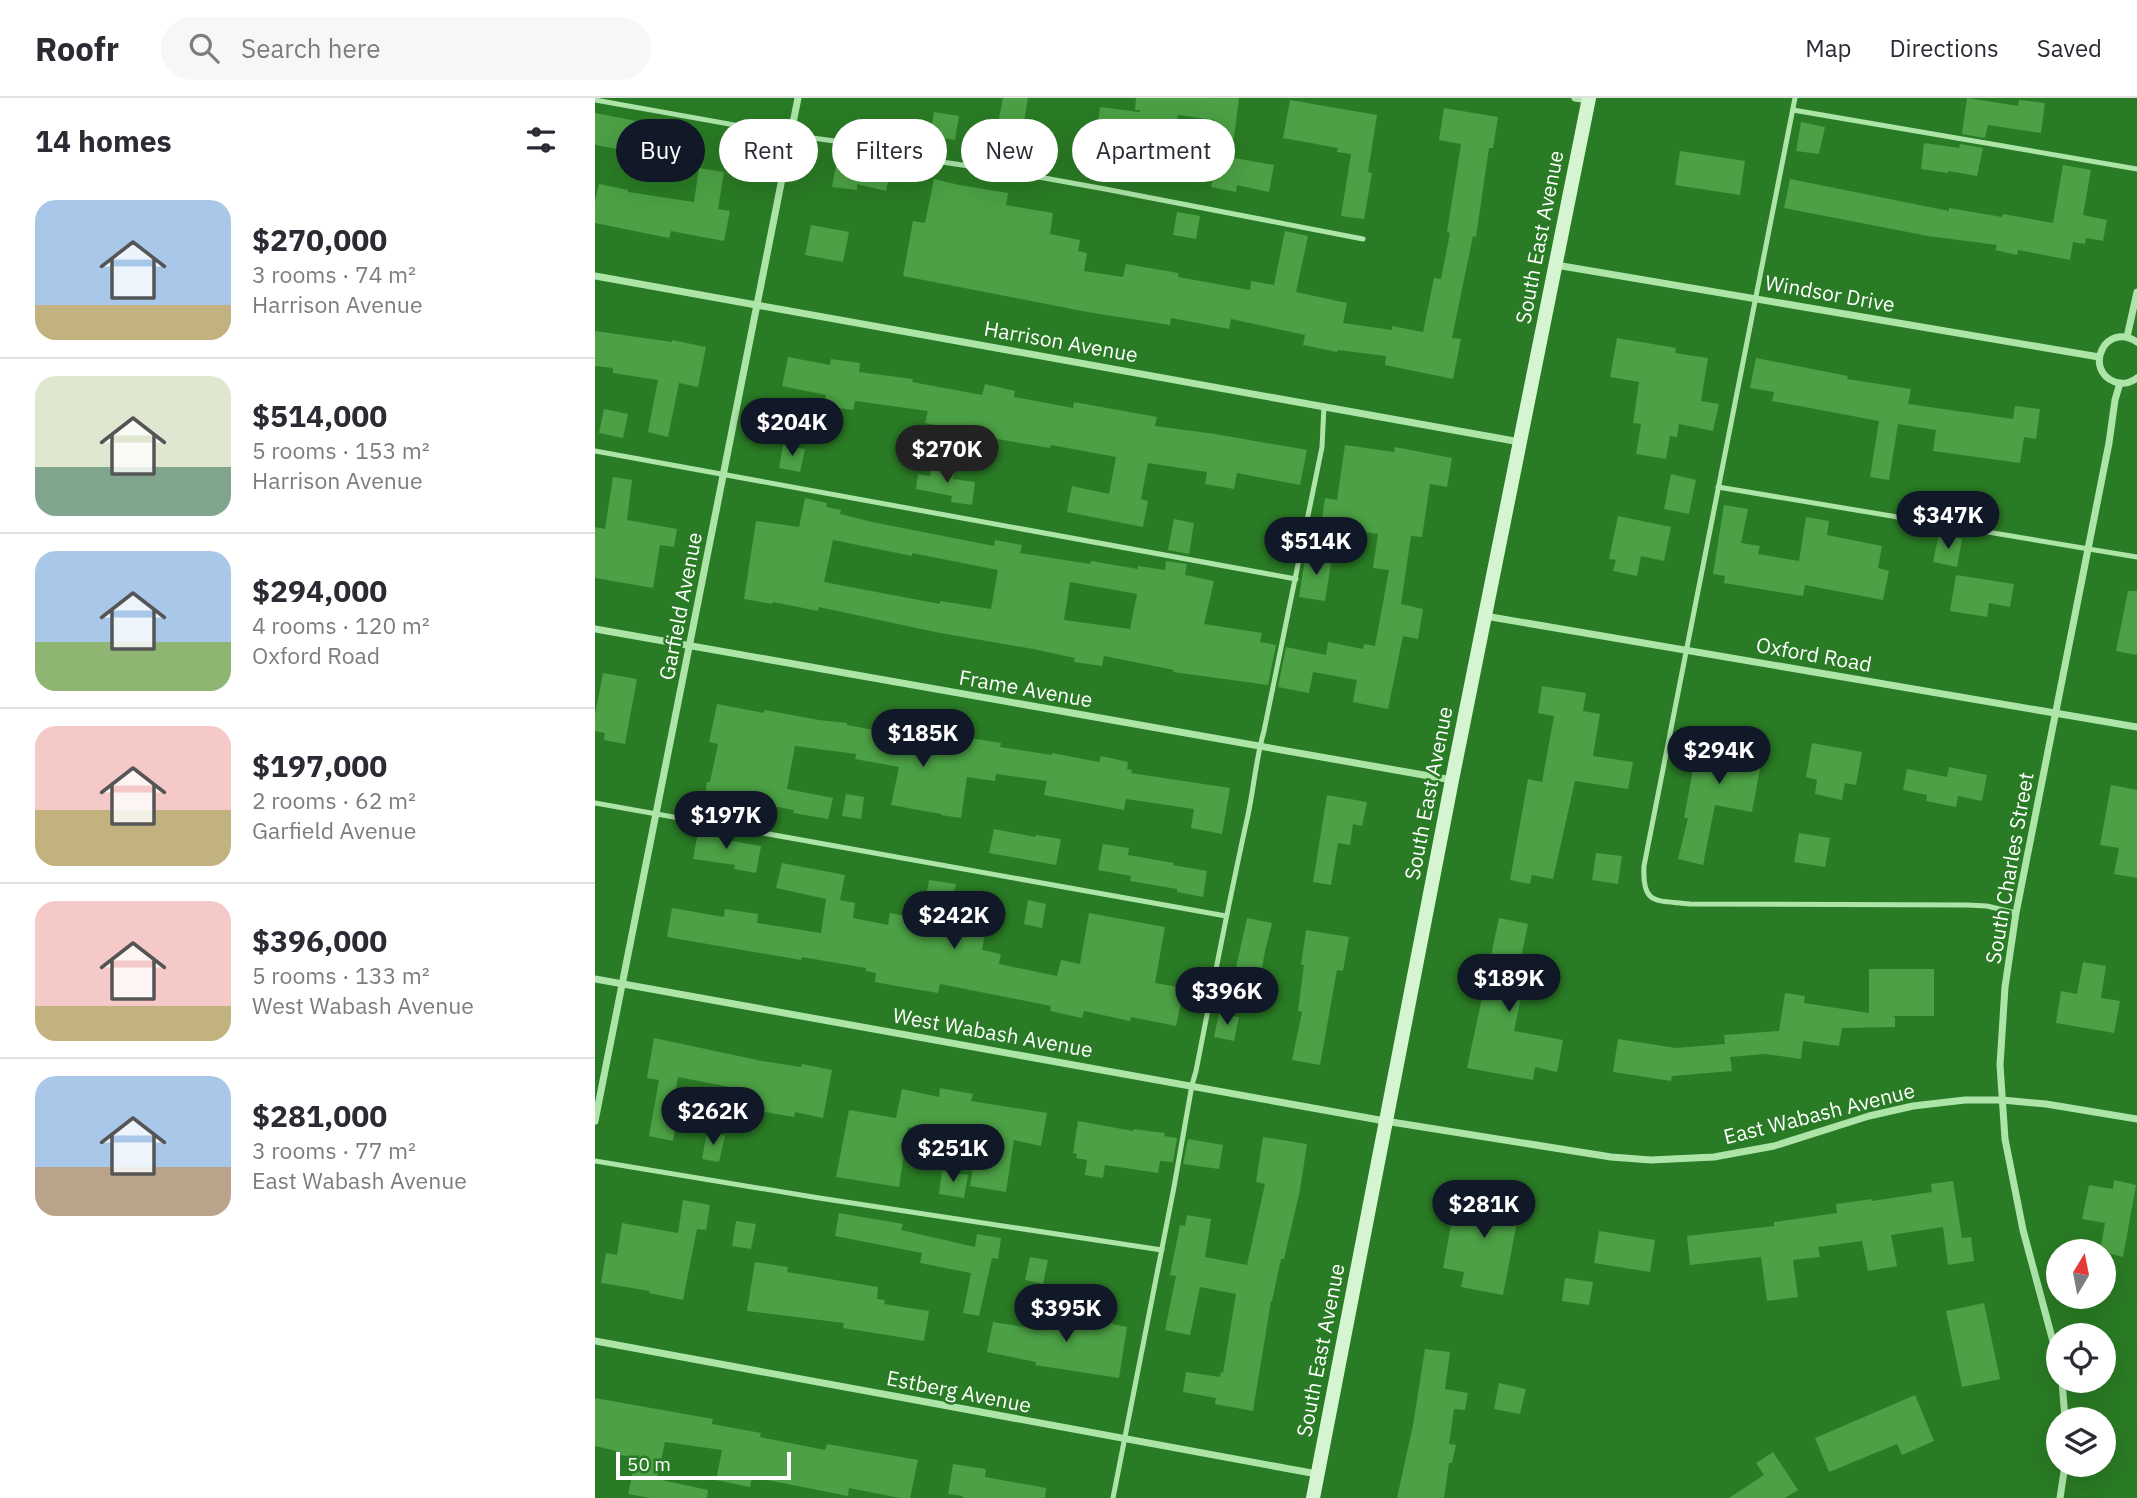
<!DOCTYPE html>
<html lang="en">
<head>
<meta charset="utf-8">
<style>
  :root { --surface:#fff; --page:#f7f7f7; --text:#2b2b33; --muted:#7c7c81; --line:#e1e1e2; --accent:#111827 }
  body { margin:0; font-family:"IBM Plex Sans",sans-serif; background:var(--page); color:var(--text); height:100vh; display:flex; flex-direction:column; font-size:26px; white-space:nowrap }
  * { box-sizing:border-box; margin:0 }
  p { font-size:23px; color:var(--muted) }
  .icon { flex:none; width:38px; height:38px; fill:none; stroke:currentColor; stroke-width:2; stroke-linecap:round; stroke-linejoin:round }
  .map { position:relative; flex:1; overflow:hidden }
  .sheet { display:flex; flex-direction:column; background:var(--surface); width:595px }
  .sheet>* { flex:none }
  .banner { position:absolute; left:21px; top:21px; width:665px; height:63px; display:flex; gap:14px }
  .needle { width:46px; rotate:10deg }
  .buttons { position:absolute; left:1451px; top:1141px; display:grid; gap:14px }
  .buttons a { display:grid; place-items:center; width:70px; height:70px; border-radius:50%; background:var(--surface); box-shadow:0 7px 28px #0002; font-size:35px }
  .scale { position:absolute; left:21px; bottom:18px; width:175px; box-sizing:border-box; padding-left:7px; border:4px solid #fff; border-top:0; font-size:19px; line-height:24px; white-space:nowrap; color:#fff; -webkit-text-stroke:5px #2a7b25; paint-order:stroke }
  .price { position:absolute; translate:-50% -60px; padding:0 16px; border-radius:24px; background:var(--accent); color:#fff; font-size:23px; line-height:46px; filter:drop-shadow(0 2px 4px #0008) }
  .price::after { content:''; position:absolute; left:50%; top:42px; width:21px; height:16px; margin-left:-10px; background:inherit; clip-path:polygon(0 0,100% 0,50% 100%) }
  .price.current { background:#222; color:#fff }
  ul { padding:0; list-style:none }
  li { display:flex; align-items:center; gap:21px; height:175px; padding:0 35px }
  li+li { border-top:2px solid var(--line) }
  li span { display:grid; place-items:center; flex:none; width:196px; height:140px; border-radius:21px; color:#555 }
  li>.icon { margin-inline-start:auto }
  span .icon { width:84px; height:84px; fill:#fffc; stroke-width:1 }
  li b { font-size:30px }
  h2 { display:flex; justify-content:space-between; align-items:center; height:84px; padding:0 35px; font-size:30px }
  .tag { padding:0 24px; border-radius:32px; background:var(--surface); box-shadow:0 7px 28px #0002; font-size:24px; line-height:63px }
  .tag.current { background:var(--accent); color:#fff }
  header { display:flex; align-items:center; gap:42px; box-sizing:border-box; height:98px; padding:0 35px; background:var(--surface); border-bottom:2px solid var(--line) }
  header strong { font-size:33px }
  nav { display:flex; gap:38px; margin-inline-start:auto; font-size:24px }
  .search { width:490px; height:63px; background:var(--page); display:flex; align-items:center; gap:18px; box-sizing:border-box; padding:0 24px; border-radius:38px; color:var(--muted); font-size:26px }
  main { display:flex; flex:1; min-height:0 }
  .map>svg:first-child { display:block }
  .building { fill:#4ca045; fill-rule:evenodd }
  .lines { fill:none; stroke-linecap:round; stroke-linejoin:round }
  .service { stroke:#ade5a9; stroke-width:5 }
  .minor { stroke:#ade5a9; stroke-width:7 }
  .secondary { stroke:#d4f4d2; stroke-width:14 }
  .labels { text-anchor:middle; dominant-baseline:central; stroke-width:5; stroke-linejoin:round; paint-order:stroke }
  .street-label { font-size:21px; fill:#fff; stroke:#2a7b25 }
</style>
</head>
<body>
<header>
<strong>Roofr</strong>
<div class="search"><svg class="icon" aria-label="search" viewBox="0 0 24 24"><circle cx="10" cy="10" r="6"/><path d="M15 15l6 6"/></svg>Search here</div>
<nav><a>Map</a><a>Directions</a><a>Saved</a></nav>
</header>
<main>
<section class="sheet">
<h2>14 homes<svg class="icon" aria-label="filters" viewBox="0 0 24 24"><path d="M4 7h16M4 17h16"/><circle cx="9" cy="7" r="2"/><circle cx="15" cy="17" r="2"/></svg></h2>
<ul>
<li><span style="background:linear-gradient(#a9c7e8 75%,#c2b280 0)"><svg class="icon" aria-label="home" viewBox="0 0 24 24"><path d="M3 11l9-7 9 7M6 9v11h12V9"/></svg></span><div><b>$270,000</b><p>3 rooms · 74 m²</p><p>Harrison Avenue</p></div></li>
<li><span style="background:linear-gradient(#dfe7d0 65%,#7fa58c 0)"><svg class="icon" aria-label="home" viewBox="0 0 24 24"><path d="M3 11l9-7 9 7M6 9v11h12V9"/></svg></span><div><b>$514,000</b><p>5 rooms · 153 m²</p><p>Harrison Avenue</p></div></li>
<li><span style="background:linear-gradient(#a9c7e8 65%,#8fb573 0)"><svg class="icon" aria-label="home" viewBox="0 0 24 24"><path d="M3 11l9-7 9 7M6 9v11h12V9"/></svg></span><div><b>$294,000</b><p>4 rooms · 120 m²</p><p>Oxford Road</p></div></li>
<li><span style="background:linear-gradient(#f6c9c9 60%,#c2b280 0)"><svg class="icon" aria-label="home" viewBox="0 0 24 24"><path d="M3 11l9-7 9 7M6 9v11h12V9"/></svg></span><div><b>$197,000</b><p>2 rooms · 62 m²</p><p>Garfield Avenue</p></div></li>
<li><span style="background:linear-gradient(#f6c9c9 75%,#c2b280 0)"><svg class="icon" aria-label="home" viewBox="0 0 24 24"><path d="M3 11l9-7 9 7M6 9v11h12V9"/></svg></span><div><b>$396,000</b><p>5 rooms · 133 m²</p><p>West Wabash Avenue</p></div></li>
<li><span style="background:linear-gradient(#a9c7e8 65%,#b9a48a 0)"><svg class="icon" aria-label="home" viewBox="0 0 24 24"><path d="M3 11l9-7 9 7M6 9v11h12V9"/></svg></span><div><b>$281,000</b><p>3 rooms · 77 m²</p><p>East Wabash Avenue</p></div></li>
</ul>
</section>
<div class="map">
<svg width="1542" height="1400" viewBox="0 0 1542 1400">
  <rect width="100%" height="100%" fill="#2a7b25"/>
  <!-- building -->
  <g class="building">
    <path d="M408,0H433L427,36L451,40L448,59L398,51Z"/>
    <path d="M541,0H644L639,40L617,36L620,22L583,17L577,54L550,49L552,41L502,34L505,9L545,14V12H540Z"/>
    <path d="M1372,0L1423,8L1424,2L1450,5L1446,35L1393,27L1390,40L1367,36Z"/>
    <path d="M695,2L782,17L773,74L777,75L769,121L746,118L756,56L742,54L743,50L688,40Z"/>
    <path d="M849,10L903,19L898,50H894L881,139L878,138L857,240L866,241L858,281L790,267L791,258L743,252L742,254L708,247L710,237L636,221L634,231L576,220L575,227L492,214L308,178L318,123L330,125L339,81L364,87L413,95L411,107L458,115L455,136L485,142L483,153L492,155L489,173L528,179L531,166L583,175V179L655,192L656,183L679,187L690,133L713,138L701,194L752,205L748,225L797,232V228L828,234L839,180L846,181L855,135L852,134L866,46L844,42Z"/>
    <path d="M339,14L364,18L360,42L335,38Z"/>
    <path d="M0,15L62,27L63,25L84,28L79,65L57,61V57L0,47Z"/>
    <path d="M1206,24L1230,29L1224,56L1201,53Z"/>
    <path d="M1329,45L1364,50L1365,46L1388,50L1382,78L1353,73V75L1326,71Z"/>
    <path d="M277,53L299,58L291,93L262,86V92L237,89L242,61L274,67Z"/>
    <path d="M1085,53L1150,63L1145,97L1080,87Z"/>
    <path d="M623,57L679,67L674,94L642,87L641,94L616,89Z"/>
    <path d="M1468,67L1496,72L1488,117L1512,122L1508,143L1491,140L1490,146L1478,144L1475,162L1423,152L1422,157L1400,152L1402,147L1333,138L1189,110L1195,81L1354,113V110L1407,119L1408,116L1458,125Z"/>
    <path d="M104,70L129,74L123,111L135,113L129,143L76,133L74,140L0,125V104L4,86L33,92V94L99,104Z"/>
    <path d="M582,114L605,118L601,141L578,137Z"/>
    <path d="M216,127L254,134L248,164L210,157Z"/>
    <path d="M0,233L77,244V242L111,249L103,289L84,285L73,339L53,334L63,282L18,275V270L0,268Z"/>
    <path d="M1022,240L1081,250L1080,255L1113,260L1106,303L1124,306L1118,333L1084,326L1082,339L1075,338L1071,361L1041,356L1046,326L1038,325L1044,284L1015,279Z"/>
    <path d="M193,259L235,267L236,261L265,265L264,274L318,281L317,284L387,297L390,286L420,293L419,299L478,310L479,304L562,319L560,328L620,336L712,352L705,387L642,375L639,391L610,386L612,374L553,365L546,401L553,403L548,429L472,414L477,388L514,396L521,359L456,347L455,350L379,337V334L330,325L333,313L260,303L258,312L229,308L231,297L187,288Z"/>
    <path d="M1161,260L1253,278L1252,281L1316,291L1313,306L1418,321L1420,308L1445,311L1441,341L1429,339L1425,365L1338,353L1341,332L1303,326L1294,382L1275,379L1284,323L1177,303L1179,294L1155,290Z"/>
    <path d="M9,311L33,316L28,340L4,335Z"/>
    <path d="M188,347L210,351L205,374L184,370Z"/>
    <path d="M750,347L799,354L800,349L857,360L852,389L835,386L827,439L816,438L806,506L828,511L823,541L808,538L793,611L758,604L762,582L718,574L714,595L683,589L691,549L731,557L733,544L768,551L769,546L780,548L794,472L778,470L783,436L726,428L730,400L742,402Z"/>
    <path d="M336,368L360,372L358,381L380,384L377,407L356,404L357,398L321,391L323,376L335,378Z"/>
    <path d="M1076,376L1101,382L1094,416L1069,411Z"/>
    <path d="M18,379L37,382L32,422L82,431L79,449L65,447L58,490L0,480V429L10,431Z"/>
    <path d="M210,400L232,405L231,409L246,412L245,416L277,424L399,448L400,442L427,447L425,455L495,466L496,463L543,471V468L570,472L571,463L592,466L590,477L619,483L609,526L667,535L665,544L681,547L673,587L578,574L579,572L509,558L507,568L479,564L480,560L438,551L340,534L224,509L223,513L178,504L177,506L149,501L161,423L204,429ZM238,442L317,458V455L403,472L396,511L345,503V506L229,484ZM475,484L542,496L535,531L469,522Z"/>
    <path d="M1129,407L1153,411L1146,445L1165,448L1163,456L1204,463L1211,419L1234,423L1232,437L1287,448L1283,470L1294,473L1288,502L1210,487L1208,498L1129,485L1130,478L1118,476Z"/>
    <path d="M1023,418L1076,429L1069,463L1046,458L1042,478L1018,473L1021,462L1014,461Z"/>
    <path d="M579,421L599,425L594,456L573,452Z"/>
    <path d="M1344,436L1367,441L1362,469L1338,464Z"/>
    <path d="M711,455L737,459L730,503L704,499Z"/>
    <path d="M1361,477L1419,486L1415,509L1394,505L1392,519L1355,513Z"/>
    <path d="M1533,493H1542V557L1521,553Z"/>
    <path d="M8,575L42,581L30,646L9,642L10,635L0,633V617Z"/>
    <path d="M947,588L991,595L988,613L1005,616L998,658L1038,664L1033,691L980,683L958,781L937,777L935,786L915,782L933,681L947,684L959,618L943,615Z"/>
    <path d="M122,606L169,615L170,612L224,622L252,625V627L328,641L330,635L343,637V635L406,645L405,649L457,657V655L504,664L506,658L533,664L532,671L537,672L536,675L635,690L627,736L596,730L599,711L531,701L529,712L449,697L452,683L401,676L400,683L372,679L366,720L346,717V716L296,707L304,669L260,661L261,656L200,648L192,691L238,700L233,721L198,715L199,712L131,700L127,722L106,719L112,684H115L123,646L114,644Z"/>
    <path d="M1105,633L1152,642L1153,635L1171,638L1157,714L1120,707L1108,767L1083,761L1093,720H1089Z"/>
    <path d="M1217,645L1267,654L1261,687L1250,685L1247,702L1220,696L1222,682L1211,679Z"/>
    <path d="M1354,669L1392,677L1387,703L1363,698L1361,709L1331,703L1332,697L1308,692L1312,671L1352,679Z"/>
    <path d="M1516,687L1542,692V780L1519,776L1524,750L1505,747Z"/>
    <path d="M251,696L269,699L266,721L247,718Z"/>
    <path d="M732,697L772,704L767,728L758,726L755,747L743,745L736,787L718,784Z"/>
    <path d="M104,729L125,733L126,741L166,748L161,775L139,771L140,767L98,761Z"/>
    <path d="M399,731L440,739L441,737L466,741L461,767L394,755Z"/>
    <path d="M1204,735L1235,740L1230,769L1199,764Z"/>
    <path d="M508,746L534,750L533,757L579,765L578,767L612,773L608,799L582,794V791L535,783L536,778L503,772Z"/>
    <path d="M1001,755L1027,758L1023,786L997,782Z"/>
    <path d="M187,765L250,777L245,802L260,805L258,820L293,827L295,815L327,821L334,782L361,786L359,795L396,801L387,852L406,856L404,866L462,878L466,862L485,866L494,815L570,829L560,885L589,890L581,928L536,919L535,923L489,913L487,920L455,913L456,908L345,886L343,895L301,888L280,884L281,875L271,873V870L207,859L206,862L72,839L77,810L129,819L130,811L163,816L162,825L226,835L231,801L181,790Z"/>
    <path d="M433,802L451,806L447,830L429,826Z"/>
    <path d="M652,820L677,825L670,853L661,904L633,899L637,873L640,874Z"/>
    <path d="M904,820L933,826L926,860L934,862L919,933L968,942L962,974L940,969L938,982L872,970Z"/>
    <path d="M711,832L754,839L748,873L742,872L725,967L697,962L707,914L703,913L709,867H706Z"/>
    <path d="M1488,864L1511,868L1506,900L1525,903L1519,935L1461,925L1466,893L1482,896Z"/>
    <path d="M1274,871H1339V918H1297L1300,919V929L1247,930L1244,948L1208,943L1206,961L1170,956L1135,959L1137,973L1077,978L1076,983L1018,974L1023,941L1081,950L1130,946L1129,937L1184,933L1190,895L1210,898L1209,905L1274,915Z"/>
    <path d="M624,916L644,919L639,943L619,939Z"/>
    <path d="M59,940L167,963L206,969L207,966L237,972L228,1020L200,1014L199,1019L142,1009L145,991L83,979L76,1018L82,1019L78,1043L54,1038L64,982L52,980Z"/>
    <path d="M345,990L378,996L376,1003L452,1015L446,1048L419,1042L411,1094L375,1088L383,1037L327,1027L326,1032L313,1029L304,1089L241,1079L254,1012L301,1020L307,991L344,999Z"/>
    <path d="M483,1023L538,1033L539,1031L570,1035L569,1038L582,1040L578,1064L565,1063L563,1075L510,1067L508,1080L490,1077L492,1062L481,1060L482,1056L478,1055Z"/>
    <path d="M112,1034L130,1038L124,1064L107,1061Z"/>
    <path d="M668,1039L712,1046L705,1092L689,1161H686L677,1203H676L658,1313L620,1306L621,1300L588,1294L591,1274L625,1279L626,1274L628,1275L641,1196L605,1189L595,1237L570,1232L581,1178L575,1177L585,1127L590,1128L592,1117L616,1121L610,1159L652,1167L670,1086L661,1084Z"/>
    <path d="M593,1041L628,1047L624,1071L588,1066Z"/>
    <path d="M347,1073L373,1077L369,1100L344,1096Z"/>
    <path d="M1519,1082L1541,1087L1528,1159L1505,1153L1510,1125L1487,1121L1494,1087L1518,1091Z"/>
    <path d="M1358,1083L1367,1140L1376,1139L1379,1163L1353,1167L1348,1129L1296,1137L1302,1168L1273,1173L1267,1143L1223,1149L1225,1159L1198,1162L1203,1199L1172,1203L1166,1159L1095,1167L1092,1138L1179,1128V1124L1242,1115L1241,1106L1277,1101V1103L1337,1094L1336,1086Z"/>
    <path d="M874,1091L931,1101L927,1125L922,1124L908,1197L866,1189L869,1174L848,1170L860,1106L871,1108Z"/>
    <path d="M88,1102L115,1107L111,1132L102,1131L88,1202L54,1195L55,1193L6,1185L11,1155L22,1157L27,1125L83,1135Z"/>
    <path d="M244,1115L308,1126L306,1132L380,1149L382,1136L406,1140L403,1161L397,1160L384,1218L368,1215L376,1175L325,1165L327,1155L240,1138Z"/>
    <path d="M141,1123L161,1126L156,1151L137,1148Z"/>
    <path d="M1004,1133L1060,1142L1055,1174L999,1165Z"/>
    <path d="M435,1159L453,1162L448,1186L430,1182Z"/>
    <path d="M160,1164L193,1169L192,1174L283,1189L282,1201L290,1202L289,1206L334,1213L329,1243L248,1230L249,1225L152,1213Z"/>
    <path d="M970,1180L998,1184L994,1207L967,1203Z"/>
    <path d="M1389,1205L1405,1281L1367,1289L1351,1213Z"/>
    <path d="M475,1212L518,1219L517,1226L532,1229L524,1280L440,1267L441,1264L392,1254L398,1224L447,1232L449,1222L472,1226Z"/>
    <path d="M830,1251L855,1254L850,1291L873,1295L870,1312L859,1311L854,1346L861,1347L857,1365H854L849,1400H802L818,1327Z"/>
    <path d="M904,1285L931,1291L925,1316L899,1311Z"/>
    <path d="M1320,1297L1339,1343L1307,1357L1302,1346L1234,1374L1220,1340Z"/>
    <path d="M0,1300L118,1321L117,1326L166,1335L165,1339L230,1352L232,1346L323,1362L315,1400H305L254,1390L253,1398L157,1379L155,1389L121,1382L127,1352L70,1344L62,1381L113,1392L112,1400H55L33,1396L41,1360L21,1356V1353L0,1348Z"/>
    <path d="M1178,1354L1203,1392L1190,1400H1134L1169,1377L1161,1365Z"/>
    <path d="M358,1366L391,1371L390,1379L451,1390L450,1400H368V1398L353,1396Z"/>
  </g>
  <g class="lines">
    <!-- service -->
    <g class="service">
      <path d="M1200,0L1049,768C1047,808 1061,802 1095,806L1372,807L1392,808L1421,815"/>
      <path d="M0,2L195,37L277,48L347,64L427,76L510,91L768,141"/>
      <path d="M1198,12L1542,71"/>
      <path d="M0,353L701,481"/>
      <path d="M1123,389L1542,459"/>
      <path d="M0,705L631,818"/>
      <path d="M0,1063L224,1100L567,1152"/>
      <path d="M518,1400L579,1089L597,987L601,973C618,887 634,802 653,717C659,689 661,660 669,633L727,349L729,308"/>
    </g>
    <!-- minor -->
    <g class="minor">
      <path d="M980,0L993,2"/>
      <path d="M961,167L1504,259"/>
      <path d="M0,178L925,344"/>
      <path d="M1532,239L1542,194"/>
      <path d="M1542,244C1510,223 1488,272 1520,284C1528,287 1535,285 1542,280"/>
      <path d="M890,518L1542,629"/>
      <path d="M0,531L857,682"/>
      <path d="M0,881L790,1023L1016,1059L1056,1062L1119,1059L1179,1048L1274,1018L1318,1008L1370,1002H1407L1451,1006L1542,1021"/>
      <path d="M0,1023L203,0"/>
      <path d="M0,1243L722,1376"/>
      <path d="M1463,1262L1428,1132L1410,1041L1405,967L1410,889L1421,815L1514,345L1520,302L1525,285"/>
      <path d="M1467,1283L1470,1321"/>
      <path d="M1465,1400L1470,1367"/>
    </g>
    <!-- secondary -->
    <path class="secondary" d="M718,1400L857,682L994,0"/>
  </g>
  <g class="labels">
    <!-- street labels -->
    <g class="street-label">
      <text transform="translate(944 139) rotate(-79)">South East Avenue</text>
      <text transform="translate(1235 195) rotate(10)">Windsor Drive</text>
      <text transform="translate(466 243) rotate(10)">Harrison Avenue</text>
      <text transform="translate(85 508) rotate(-79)">Garfield Avenue</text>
      <text transform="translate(1219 556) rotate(10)">Oxford Road</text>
      <text transform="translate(431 590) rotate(10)">Frame Avenue</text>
      <text transform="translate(833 695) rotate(-79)">South East Avenue</text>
      <text transform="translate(1414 770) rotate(-80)">South Charles Street</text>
      <text transform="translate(398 934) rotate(10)">West Wabash Avenue</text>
      <text transform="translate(1224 1015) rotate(-14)">East Wabash Avenue</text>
      <text transform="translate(725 1252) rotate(-79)">South East Avenue</text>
      <text transform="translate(364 1293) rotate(11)">Estberg Avenue</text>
    </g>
  </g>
</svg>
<div class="buttons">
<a><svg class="needle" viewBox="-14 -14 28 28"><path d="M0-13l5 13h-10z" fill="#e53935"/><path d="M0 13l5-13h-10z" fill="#7c7c81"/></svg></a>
<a><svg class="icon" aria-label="locate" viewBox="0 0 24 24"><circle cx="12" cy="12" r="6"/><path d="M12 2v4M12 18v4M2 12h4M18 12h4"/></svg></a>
<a><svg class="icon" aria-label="layers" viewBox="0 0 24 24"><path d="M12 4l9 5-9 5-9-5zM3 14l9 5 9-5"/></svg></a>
</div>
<div class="scale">50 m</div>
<b class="price" style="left:197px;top:360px">$204K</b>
<b class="price current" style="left:352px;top:387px">$270K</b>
<b class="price" style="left:1353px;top:453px">$347K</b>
<b class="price" style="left:721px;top:479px">$514K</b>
<b class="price" style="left:328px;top:671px">$185K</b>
<b class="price" style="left:1124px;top:688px">$294K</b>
<b class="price" style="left:131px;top:753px">$197K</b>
<b class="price" style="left:359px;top:853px">$242K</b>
<b class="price" style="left:914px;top:916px">$189K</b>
<b class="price" style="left:632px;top:929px">$396K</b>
<b class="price" style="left:118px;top:1049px">$262K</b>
<b class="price" style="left:358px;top:1086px">$251K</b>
<b class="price" style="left:889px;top:1142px">$281K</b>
<b class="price" style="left:471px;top:1246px">$395K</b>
<div class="banner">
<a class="tag current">Buy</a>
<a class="tag">Rent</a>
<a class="tag">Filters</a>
<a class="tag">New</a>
<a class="tag">Apartment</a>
</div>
</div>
</main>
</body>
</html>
